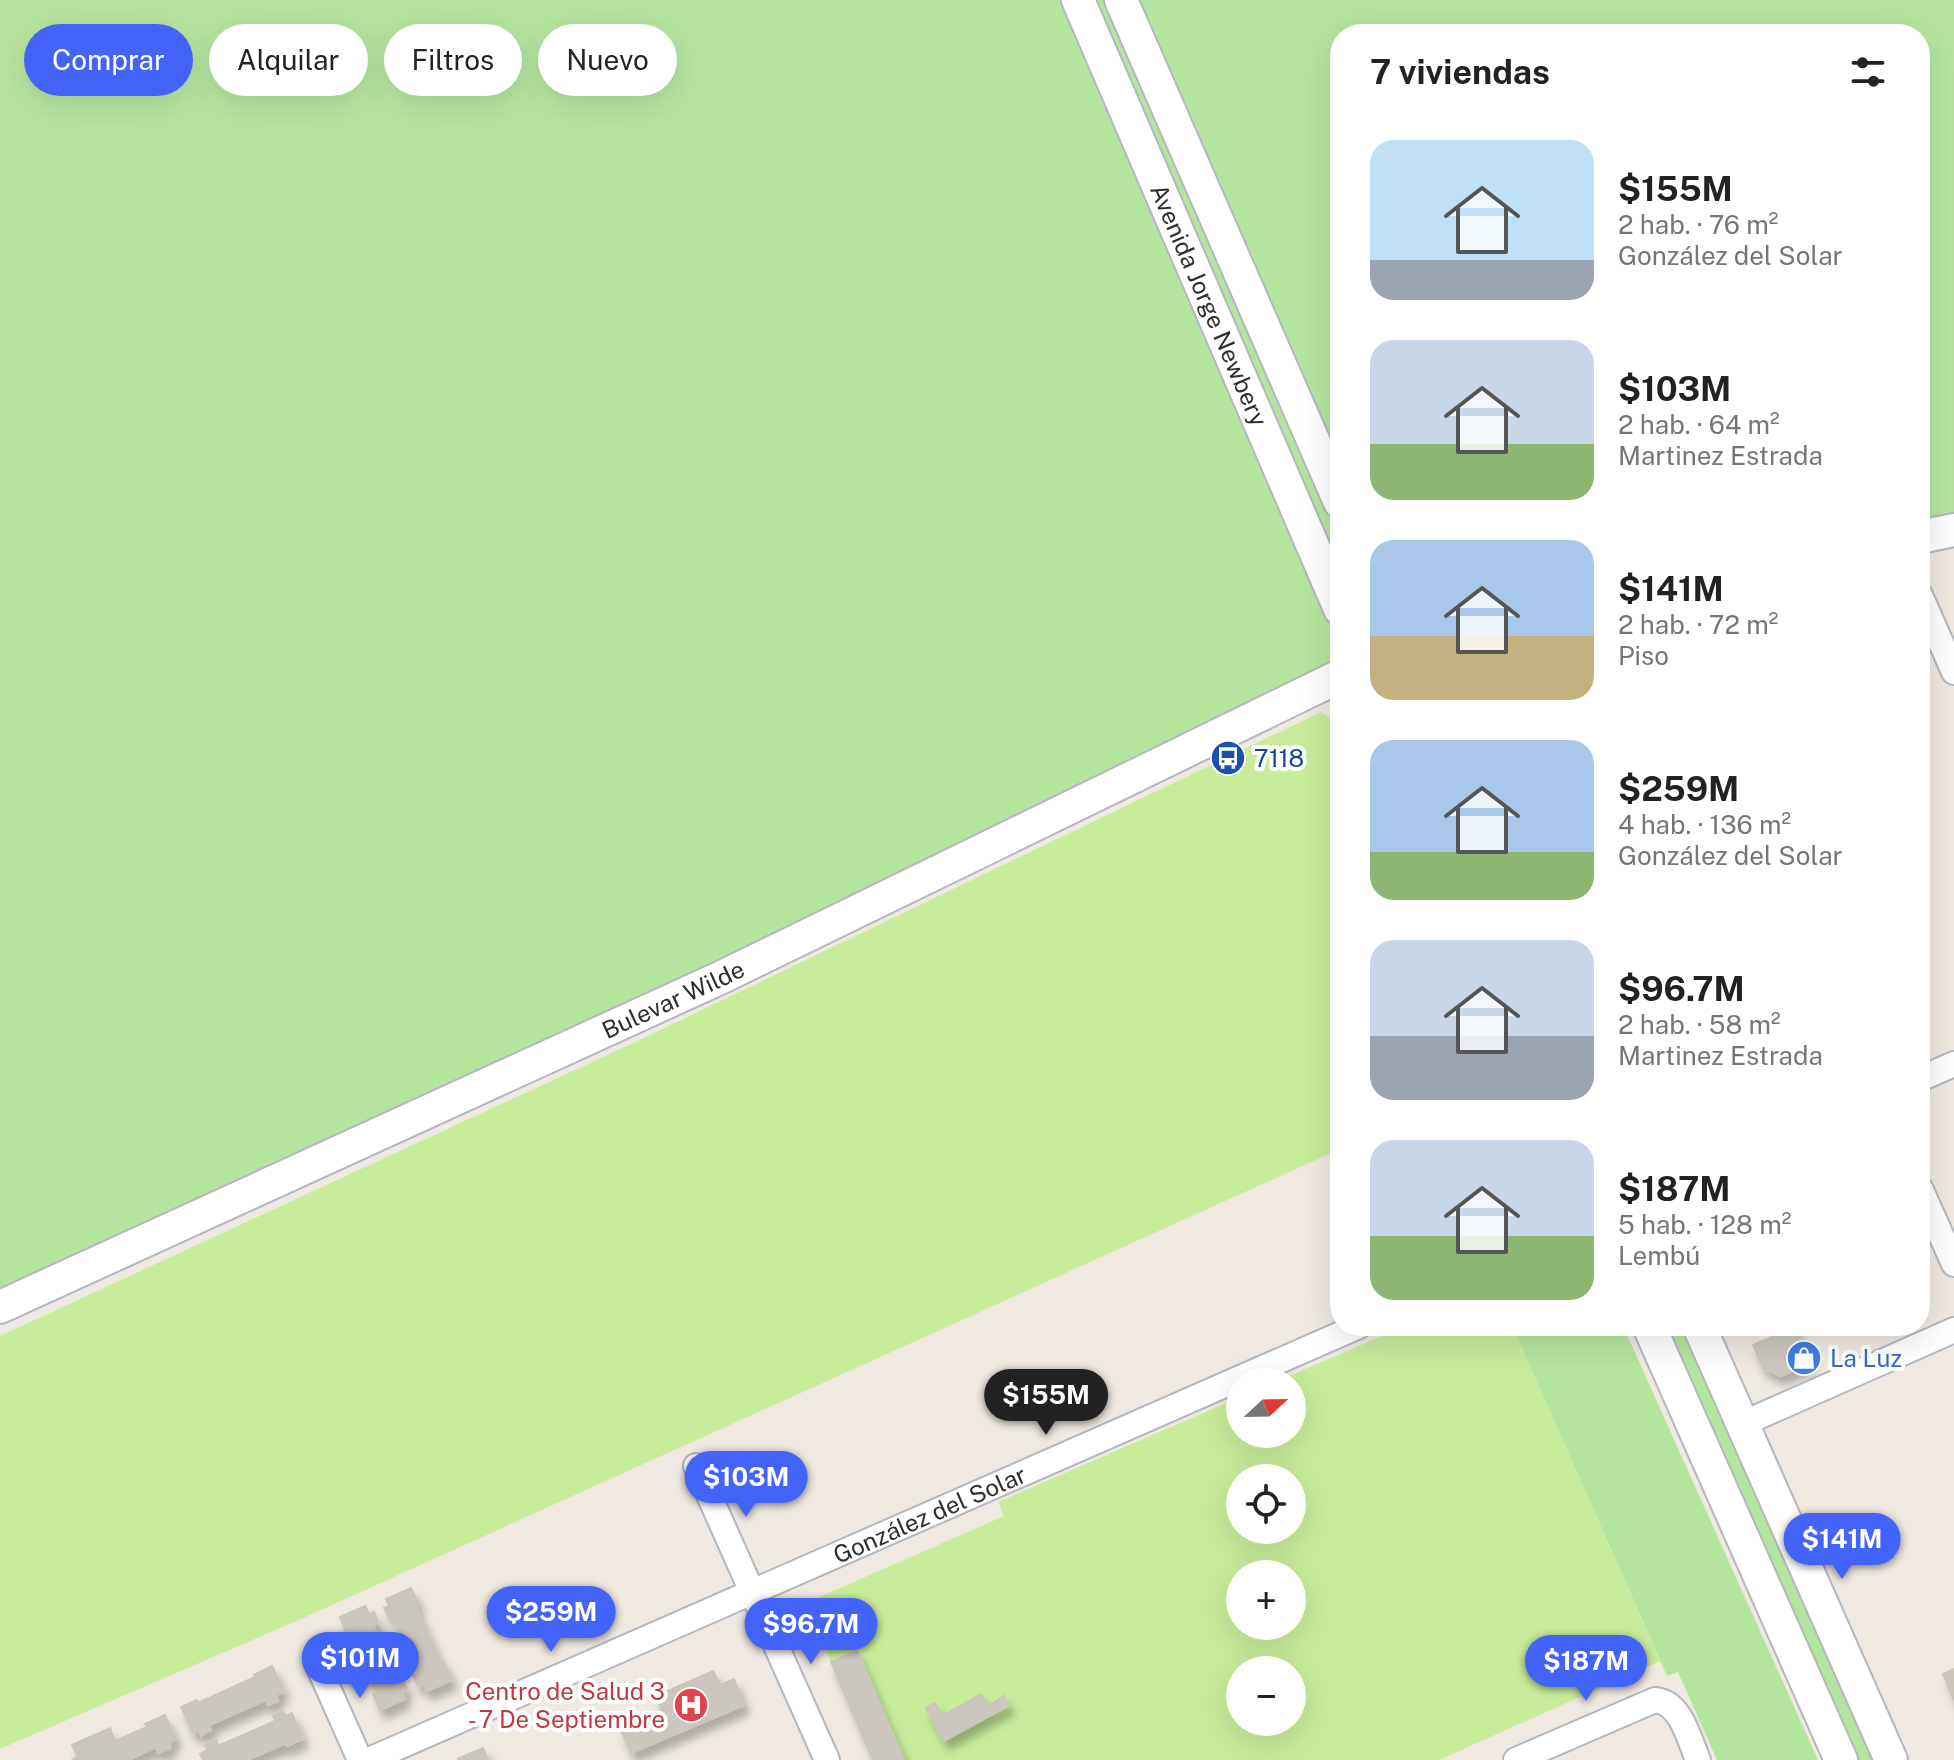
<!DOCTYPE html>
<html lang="es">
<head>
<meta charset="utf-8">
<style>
  :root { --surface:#fff; --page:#f6f6f6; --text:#222; --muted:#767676; --accent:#4264fb }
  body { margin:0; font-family:"Public Sans",sans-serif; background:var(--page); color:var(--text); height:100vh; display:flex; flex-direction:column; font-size:30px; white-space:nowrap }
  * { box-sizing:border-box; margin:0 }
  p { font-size:26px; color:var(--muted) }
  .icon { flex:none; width:44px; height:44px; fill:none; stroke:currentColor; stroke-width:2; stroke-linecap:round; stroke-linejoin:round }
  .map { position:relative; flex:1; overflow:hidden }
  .drawer { position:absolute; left:1330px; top:24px; width:600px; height:1312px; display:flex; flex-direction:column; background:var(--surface); border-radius:32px; box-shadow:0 8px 32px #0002 }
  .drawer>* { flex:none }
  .hud { position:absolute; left:24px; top:24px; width:760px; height:72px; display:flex; gap:16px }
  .needle { width:52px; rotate:68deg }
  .tools { position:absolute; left:1226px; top:1368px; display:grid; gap:16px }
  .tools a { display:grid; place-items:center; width:80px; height:80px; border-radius:50%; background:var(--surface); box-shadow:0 8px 32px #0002; font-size:40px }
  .price { position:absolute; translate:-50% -68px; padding:0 18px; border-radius:28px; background:var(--accent); color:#fff; font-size:26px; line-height:52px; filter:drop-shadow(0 2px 4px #0008) }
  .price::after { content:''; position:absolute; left:50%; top:48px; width:24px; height:18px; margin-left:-12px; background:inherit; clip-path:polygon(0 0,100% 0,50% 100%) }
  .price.on { background:#222; color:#fff }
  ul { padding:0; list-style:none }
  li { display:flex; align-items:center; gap:24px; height:200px; padding:0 40px }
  li span { display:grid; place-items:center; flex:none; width:224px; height:160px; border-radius:24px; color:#555 }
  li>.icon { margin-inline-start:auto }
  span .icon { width:96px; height:96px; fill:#fffc; stroke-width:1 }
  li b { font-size:34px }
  h2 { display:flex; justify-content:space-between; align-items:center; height:96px; padding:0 40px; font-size:34px }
  .pill { padding:0 28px; border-radius:36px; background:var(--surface); box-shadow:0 8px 32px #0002; font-size:28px; line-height:72px }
  .pill.on { background:var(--accent); color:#fff }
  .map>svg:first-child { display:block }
  .green { fill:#b6e59e }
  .pitch { fill:#c9ec9a; fill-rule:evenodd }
  .building { fill:#cbc7bf; stroke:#cbc5ba; stroke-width:2; filter:url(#shadow) }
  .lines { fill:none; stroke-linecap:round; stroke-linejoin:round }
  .street-casing { stroke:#b4b7c1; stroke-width:28 }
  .secondary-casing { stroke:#b4b7c1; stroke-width:36 }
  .street { stroke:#fff; stroke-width:24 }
  .secondary { stroke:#fff; stroke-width:32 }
  .labels { text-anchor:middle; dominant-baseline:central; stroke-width:8; stroke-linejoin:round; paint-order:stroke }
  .street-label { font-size:24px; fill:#2e2e2e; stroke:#fff }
  .transit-label { font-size:24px; fill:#164399; stroke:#fff; text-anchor:start }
  .shop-label { font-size:24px; fill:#366cbe; stroke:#fff; text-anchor:start }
  .health-label { font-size:24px; fill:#be3a42; stroke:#fff; text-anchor:end }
</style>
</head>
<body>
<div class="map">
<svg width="1954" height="1760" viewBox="0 0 1954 1760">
  <defs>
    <filter id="shadow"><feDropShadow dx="5" dy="9" stdDeviation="4" flood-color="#0004"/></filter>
  </defs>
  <rect width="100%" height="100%" fill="#efe9e1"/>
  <!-- green -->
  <g class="green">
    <path d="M0,0H1954V530L1920,537V34H1340V676L0,1307Z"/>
    <path d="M1512,1326H1623L1818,1760H1717L1678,1672L1667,1676Z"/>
    <path d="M1661,1326H1684L1877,1760H1854Z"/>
  </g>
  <!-- pitch -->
  <g class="pitch">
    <path d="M1321,712L1340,724V1149L301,1619L0,1749V1336L629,1045Z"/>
    <path d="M1405,1326H1512L1660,1661L1439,1760H873L806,1603L1004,1516L998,1502L1240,1397V1434H1292V1382H1275ZM1240,1478H1292V1530H1240ZM1240,1574H1292V1626H1240ZM1240,1670H1292V1722H1240Z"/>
  </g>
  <!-- building -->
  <g class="building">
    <path d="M1795,1326L1811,1363L1802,1367L1786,1331Z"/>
    <path d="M1786,1331L1802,1367L1781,1376L1763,1368L1753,1345Z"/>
    <path d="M411,1588L419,1604L415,1605L441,1663L444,1661L452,1680L427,1691L423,1683L418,1686L413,1675L419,1673L393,1616L389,1618L384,1608L389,1606L386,1599Z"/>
    <path d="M365,1606L369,1614L374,1612L378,1622L373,1625L398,1682L403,1680L407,1690L402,1692L405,1699L380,1710L373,1694L376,1692L351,1635L348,1636L340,1617Z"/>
    <path d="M857,1651L887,1721L904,1760H873L831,1662Z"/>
    <path d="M272,1666L284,1691L276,1695L278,1701L268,1705L266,1700L209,1725L211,1730L201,1735L199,1730L193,1733L181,1707L197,1700L198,1703L255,1677L254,1675Z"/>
    <path d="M1954,1669V1700L1943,1674Z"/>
    <path d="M713,1671L720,1685L734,1679L744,1705L631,1753L620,1728L662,1710L656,1696Z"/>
    <path d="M981,1694L988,1706L1004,1696L1009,1705L944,1741L926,1708L935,1703L942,1716Z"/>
    <path d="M283,1711L285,1716L292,1713L303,1739L287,1746L286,1743L247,1760H203L200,1754L208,1750L205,1745L216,1740L218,1746L275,1721L273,1716Z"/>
    <path d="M165,1715L176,1739L169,1742L171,1748L158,1753L156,1747L128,1760H72L78,1757L72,1745L110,1728L115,1741L147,1727L145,1724Z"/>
    <path d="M483,1748L488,1760L457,1759Z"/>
  </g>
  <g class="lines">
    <!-- street casing -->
    <g class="street-casing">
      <g id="street">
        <path d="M1920,595L1954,672"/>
        <path d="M1920,1079L1954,1064"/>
        <path d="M1920,1188L1954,1264"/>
        <path d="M1742,1424L1954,1330"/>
        <path d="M696,1466L827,1760"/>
        <path d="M316,1661L360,1760"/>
        <path id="s1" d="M369,1760L1359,1326"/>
        <path d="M1516,1760L1655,1700C1681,1702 1689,1739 1698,1760"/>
      </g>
    </g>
    <!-- secondary casing -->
    <g class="secondary-casing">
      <g id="secondary">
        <path id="s2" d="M1078,0L1340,609"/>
        <path d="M1121,0L1340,502"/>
        <path d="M1920,537L1954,530"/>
        <path id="s3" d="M0,1307L722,977L1340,676"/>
        <path d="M1649,1326L1841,1760"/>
        <path d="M1699,1326L1891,1760"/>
      </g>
    </g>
    <!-- street -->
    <use href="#street" class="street"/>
    <!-- secondary -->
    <use href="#secondary" class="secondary"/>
  </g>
  <!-- icons -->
  <defs>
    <g id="bus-disc" transform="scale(1.8)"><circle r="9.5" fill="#1a4fb4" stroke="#fff"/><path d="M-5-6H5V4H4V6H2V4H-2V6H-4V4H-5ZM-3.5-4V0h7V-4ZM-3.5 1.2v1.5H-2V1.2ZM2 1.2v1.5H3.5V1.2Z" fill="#fff"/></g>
    <g id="shop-disc" transform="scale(1.8)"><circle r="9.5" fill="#3f7fe0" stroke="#fff"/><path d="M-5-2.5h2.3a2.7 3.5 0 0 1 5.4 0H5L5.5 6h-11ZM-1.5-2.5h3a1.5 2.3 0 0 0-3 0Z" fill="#fff"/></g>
    <g id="hospital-disc" transform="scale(1.8)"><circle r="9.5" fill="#e0444e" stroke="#fff"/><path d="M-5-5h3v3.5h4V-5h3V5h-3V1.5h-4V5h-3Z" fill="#fff"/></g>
  </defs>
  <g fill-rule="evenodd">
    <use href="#bus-disc" x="1228" y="758"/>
    <use href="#shop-disc" x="1804" y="1358"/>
    <use href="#hospital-disc" x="691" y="1705"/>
  </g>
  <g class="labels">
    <!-- street labels -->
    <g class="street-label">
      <text stroke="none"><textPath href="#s2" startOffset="332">Avenida Jorge Newbery</textPath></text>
      <text stroke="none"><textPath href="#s3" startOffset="740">Bulevar Wilde</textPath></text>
      <text stroke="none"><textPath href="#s1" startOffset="612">González del Solar</textPath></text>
    </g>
    <!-- transit labels -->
    <g class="transit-label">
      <text x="1254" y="758">7118</text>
    </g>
    <!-- shop labels -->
    <g class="shop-label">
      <text x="1830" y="1358">La Luz</text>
    </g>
    <!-- health labels -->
    <g class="health-label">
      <text x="665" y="1691">Centro de Salud 3<tspan x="665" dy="28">- 7 De Septiembre</tspan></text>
    </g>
  </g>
</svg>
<div class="tools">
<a><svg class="needle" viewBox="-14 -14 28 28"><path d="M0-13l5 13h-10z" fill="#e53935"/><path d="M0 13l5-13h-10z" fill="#767676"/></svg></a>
<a><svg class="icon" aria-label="locate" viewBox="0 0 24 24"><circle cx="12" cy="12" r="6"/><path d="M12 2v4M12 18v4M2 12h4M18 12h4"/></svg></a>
<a>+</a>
<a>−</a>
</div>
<b class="price on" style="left:1046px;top:1437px">$155M</b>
<b class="price" style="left:746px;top:1519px">$103M</b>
<b class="price" style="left:1842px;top:1581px">$141M</b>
<b class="price" style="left:551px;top:1654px">$259M</b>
<b class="price" style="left:811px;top:1666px">$96.7M</b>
<b class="price" style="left:360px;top:1700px">$101M</b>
<b class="price" style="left:1586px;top:1703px">$187M</b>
<div class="hud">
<a class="pill on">Comprar</a>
<a class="pill">Alquilar</a>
<a class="pill">Filtros</a>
<a class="pill">Nuevo</a>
</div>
<section class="drawer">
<h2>7 viviendas<svg class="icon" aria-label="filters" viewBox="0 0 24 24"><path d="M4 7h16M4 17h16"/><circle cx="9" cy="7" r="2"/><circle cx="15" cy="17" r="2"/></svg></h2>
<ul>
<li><span style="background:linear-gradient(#bfe0f5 75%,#9aa5b1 0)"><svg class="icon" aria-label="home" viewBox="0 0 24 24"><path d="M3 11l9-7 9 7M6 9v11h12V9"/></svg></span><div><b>$155M</b><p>2 hab. · 76 m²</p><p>González del Solar</p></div></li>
<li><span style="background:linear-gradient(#c9d6e8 65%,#8fb573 0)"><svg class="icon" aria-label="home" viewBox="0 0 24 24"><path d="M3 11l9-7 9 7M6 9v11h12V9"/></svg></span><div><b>$103M</b><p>2 hab. · 64 m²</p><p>Martinez Estrada</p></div></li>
<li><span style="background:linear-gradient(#a9c7e8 60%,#c2b280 0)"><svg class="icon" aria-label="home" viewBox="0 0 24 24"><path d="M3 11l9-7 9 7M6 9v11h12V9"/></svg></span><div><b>$141M</b><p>2 hab. · 72 m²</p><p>Piso</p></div></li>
<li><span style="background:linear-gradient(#a9c7e8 70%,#8fb573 0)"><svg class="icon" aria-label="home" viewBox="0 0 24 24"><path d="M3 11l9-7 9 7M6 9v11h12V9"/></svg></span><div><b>$259M</b><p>4 hab. · 136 m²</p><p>González del Solar</p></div></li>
<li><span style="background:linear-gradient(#c9d6e8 60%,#9aa5b1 0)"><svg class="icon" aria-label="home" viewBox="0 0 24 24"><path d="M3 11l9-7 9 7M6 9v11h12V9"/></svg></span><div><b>$96.7M</b><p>2 hab. · 58 m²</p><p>Martinez Estrada</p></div></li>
<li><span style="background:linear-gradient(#c9d6e8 60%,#8fb573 0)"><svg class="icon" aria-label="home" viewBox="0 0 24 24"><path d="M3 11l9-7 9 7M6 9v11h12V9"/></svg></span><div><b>$187M</b><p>5 hab. · 128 m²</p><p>Lembú</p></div></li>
</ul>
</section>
</div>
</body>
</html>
